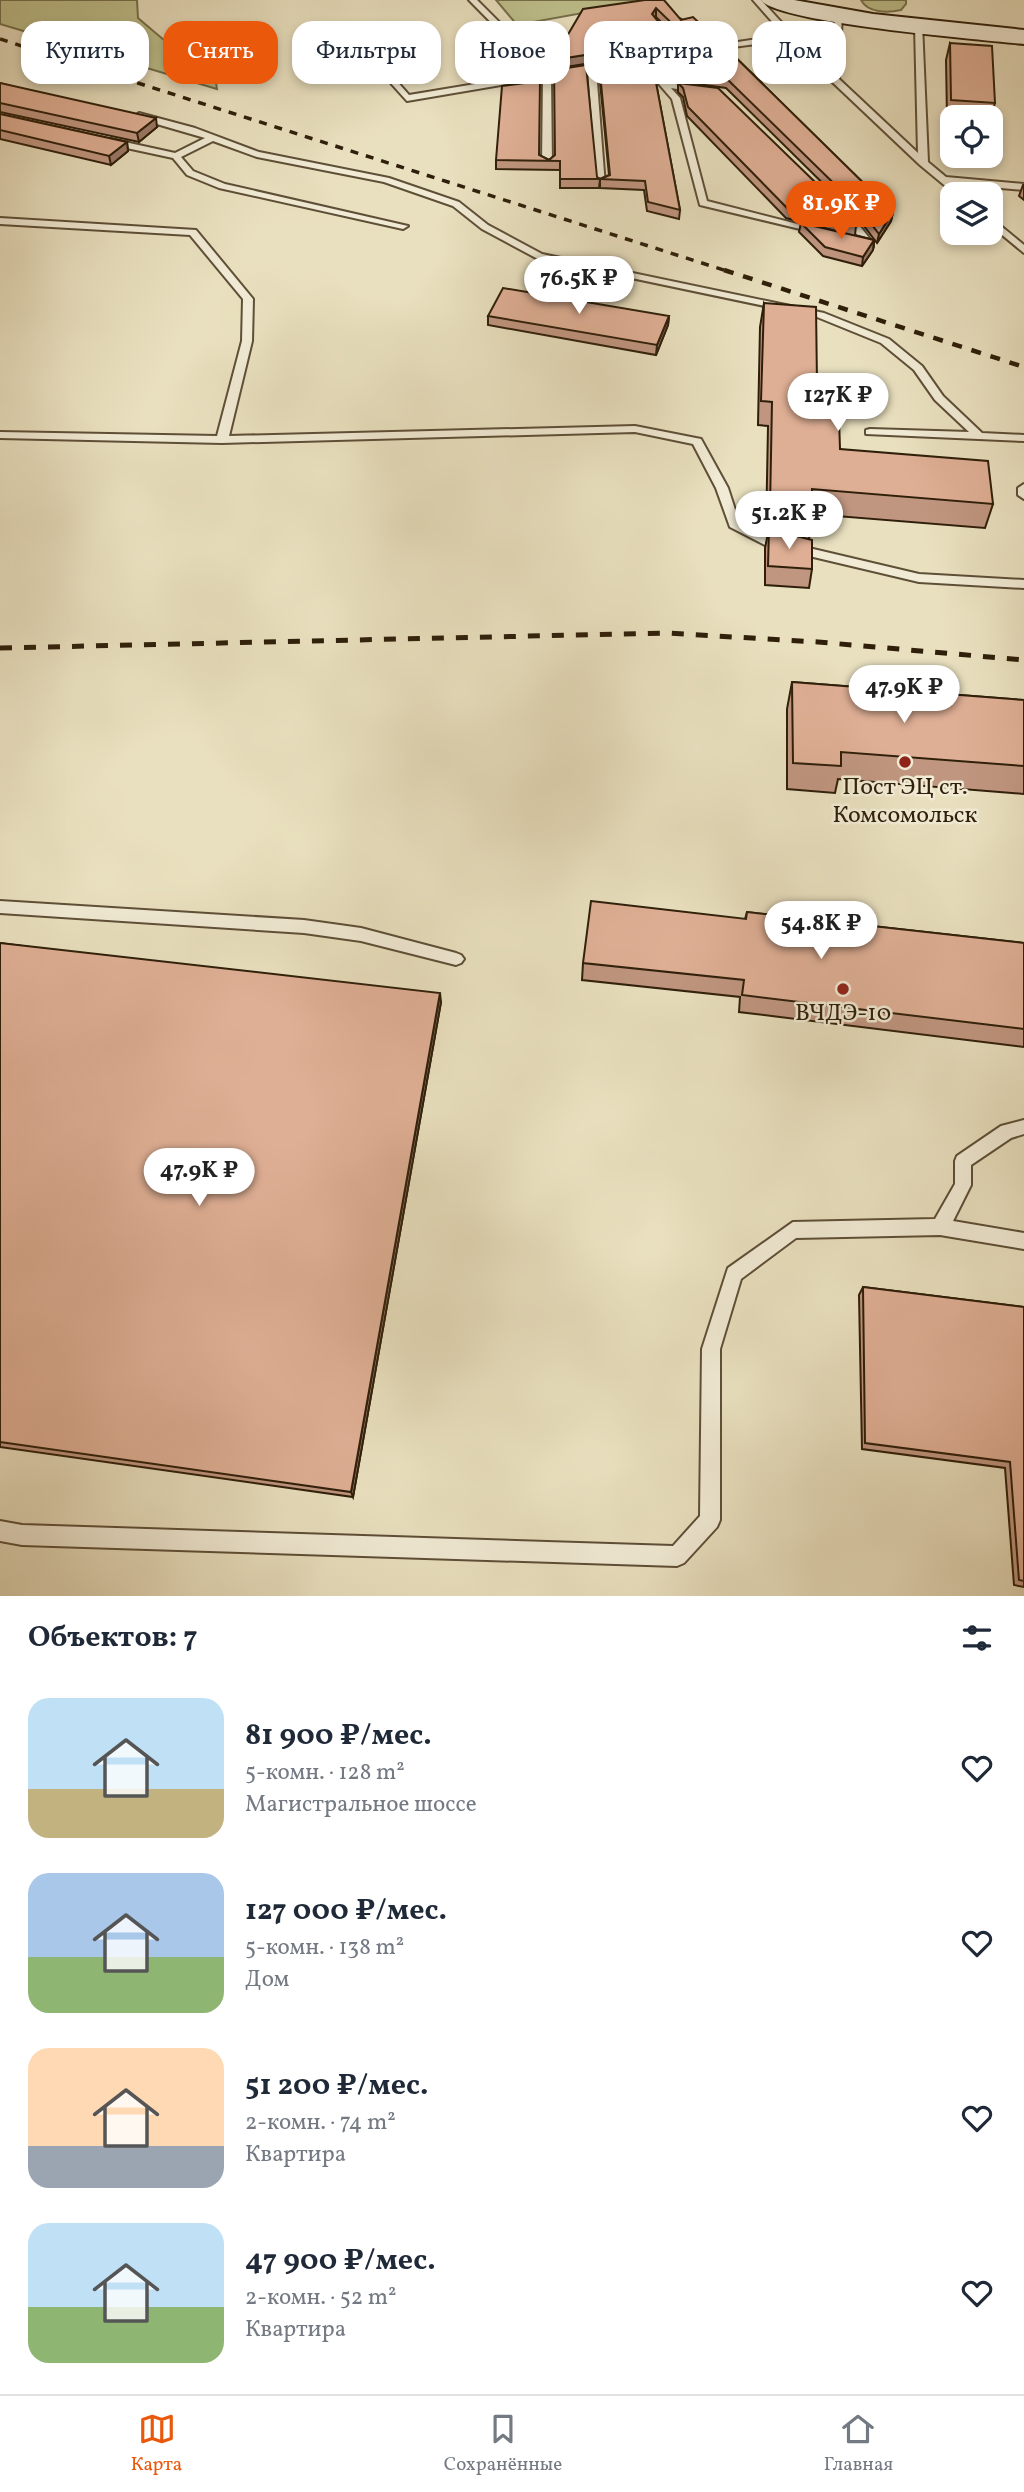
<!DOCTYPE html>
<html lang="ru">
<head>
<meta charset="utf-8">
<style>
  :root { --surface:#fff; --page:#f6f6f7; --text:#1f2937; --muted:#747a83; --line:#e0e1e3; --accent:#ea580c }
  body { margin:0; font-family:Vollkorn,serif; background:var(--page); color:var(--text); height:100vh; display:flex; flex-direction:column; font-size:26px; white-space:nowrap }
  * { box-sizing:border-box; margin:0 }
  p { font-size:23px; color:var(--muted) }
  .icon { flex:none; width:38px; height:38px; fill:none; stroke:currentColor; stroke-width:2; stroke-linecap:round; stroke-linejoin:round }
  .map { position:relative; height:1596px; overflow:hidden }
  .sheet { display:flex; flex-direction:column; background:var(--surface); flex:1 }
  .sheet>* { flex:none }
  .banner { position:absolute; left:21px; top:21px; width:984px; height:63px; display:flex; gap:14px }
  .tools { position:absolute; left:940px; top:105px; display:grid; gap:14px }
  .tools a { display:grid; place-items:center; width:63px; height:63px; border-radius:14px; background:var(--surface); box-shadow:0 4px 10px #0003; font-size:35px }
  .price { position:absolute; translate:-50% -60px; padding:0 16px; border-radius:24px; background:#fff; color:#222; font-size:23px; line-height:46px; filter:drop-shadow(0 2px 4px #0008) }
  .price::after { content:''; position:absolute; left:50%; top:42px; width:21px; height:16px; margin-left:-10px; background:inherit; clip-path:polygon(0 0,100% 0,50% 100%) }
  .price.selected { background:var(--accent); color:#fff }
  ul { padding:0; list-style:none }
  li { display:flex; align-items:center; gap:21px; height:175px; padding:0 28px }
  li span { display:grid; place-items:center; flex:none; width:196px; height:140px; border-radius:21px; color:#555 }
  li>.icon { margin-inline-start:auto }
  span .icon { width:84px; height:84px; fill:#fffc; stroke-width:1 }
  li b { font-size:30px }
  h2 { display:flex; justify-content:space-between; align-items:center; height:84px; padding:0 28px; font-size:30px }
  .chip { padding:0 24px; border-radius:21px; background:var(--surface); box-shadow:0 4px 10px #0003; font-size:24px; line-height:63px }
  .chip.selected { background:var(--accent); color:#fff }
  .tab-bar { display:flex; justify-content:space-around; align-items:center; height:98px; border-top:2px solid var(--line); background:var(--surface); font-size:19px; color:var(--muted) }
  .tab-bar a { display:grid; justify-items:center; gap:4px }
  .tab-bar .selected { color:var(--accent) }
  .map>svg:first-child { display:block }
  .green { fill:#bec08c; stroke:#76704b; stroke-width:2 }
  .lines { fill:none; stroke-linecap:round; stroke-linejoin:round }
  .lane-casing { stroke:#5e4f37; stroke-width:4 }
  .secondary-casing { stroke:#2f1f0a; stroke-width:4 }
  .lane { fill:#f1ebd5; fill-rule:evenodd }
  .secondary { fill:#f1ebd5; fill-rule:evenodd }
  .rail-far2 { stroke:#2f1f0a; stroke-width:3.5; stroke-dasharray:8 8; stroke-linecap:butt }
  .rail-far1 { stroke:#2f1f0a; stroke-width:4.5; stroke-dasharray:10 10; stroke-linecap:butt }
  .rail { stroke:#2f1f0a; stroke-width:5; stroke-dasharray:12 12; stroke-linecap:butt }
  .wall { fill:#c09680; stroke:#2f1f0a; stroke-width:2 }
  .shaded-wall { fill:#9c7a68; stroke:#2f1f0a; stroke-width:2 }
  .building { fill:#dfaf95; stroke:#2f1f0a; stroke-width:2 }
  .poi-dot { fill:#8f2418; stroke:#f1ebd5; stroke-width:2.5 }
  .labels { text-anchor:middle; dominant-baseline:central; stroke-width:5; stroke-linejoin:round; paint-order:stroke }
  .poi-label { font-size:24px; fill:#2f1f0a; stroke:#f1ebd5 }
</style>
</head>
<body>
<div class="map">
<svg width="1024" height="1596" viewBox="0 0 1024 1596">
  <rect width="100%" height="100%" fill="#e9e0bf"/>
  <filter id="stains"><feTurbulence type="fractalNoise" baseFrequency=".00286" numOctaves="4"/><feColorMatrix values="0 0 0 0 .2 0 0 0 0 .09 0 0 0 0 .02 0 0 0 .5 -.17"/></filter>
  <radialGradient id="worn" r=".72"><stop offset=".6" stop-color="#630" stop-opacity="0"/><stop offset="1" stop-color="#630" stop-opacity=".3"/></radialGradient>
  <!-- green -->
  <g class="green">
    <path d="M0,0H137L138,18L178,52L215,76L217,89L0,24Z"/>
    <path d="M496,0H654L517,25Z"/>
    <path d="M861,0H906V4L901,10C887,13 868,13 861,0Z"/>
  </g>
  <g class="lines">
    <!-- lane casing -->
    <g class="lane-casing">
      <g id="lane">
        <path d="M469,0H477L549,72L619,61V65L596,69L605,186L597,184L588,70L551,77L552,164L547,167L542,164L543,78L407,101L343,30L350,28L409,95L541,73Z"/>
        <path d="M753,0H761L793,35L832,72L835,15L842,13L839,79L918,153L915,26L922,24L928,162L946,177L1024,184V190L953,184L965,194H955L920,165L788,40L702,51V47H705L784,35Z"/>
        <path d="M675,52L682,54L661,71L666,82L699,89L695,92L671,88L680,98L707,201L821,230V234L700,205L672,99L659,84L653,70Z"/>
        <path d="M139,113L195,128L259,152L389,178L459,202L488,225L542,254L824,313L889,339L922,366L943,396L982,433L1024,435V441L866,434V430L870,429L969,432L935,400L914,370L881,343L817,317L536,258L482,229L453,206L384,182L257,157L213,141L181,157L193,171L225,184L408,226L403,229L219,188L187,175L173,158L108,144V140L111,139L175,153L205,138L136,118L135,116Z"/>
        <path d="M842,211H848L873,243V247L859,245L857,243L861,240L840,213Z"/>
        <path d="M990,217L1024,245V253L990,225Z"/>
        <path d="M0,218L196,230L253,299L252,341L229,436L635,426L701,439L728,488L739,522L775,540L919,574L1024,580V588L919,582L767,546L730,527L716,488L693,444L635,432L222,443L0,438V432L217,436L242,341L243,299L190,235L0,224Z"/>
        <path d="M1024,484V499L1018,495V488Z"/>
        <path d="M0,901L304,920L361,928L456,953L461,955L464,959L461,963L456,965L361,941L304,933L0,913Z"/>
        <path d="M1024,1120V1134L1011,1138L971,1165V1185L953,1221L1024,1233V1249L940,1235L796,1238L741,1279L720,1349V1520L717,1527L684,1563L677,1566L22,1545L0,1541V1521L22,1525L673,1546L700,1516L702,1349L728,1268L793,1222L935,1219L955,1184V1161L957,1156L1001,1126Z"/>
      </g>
    </g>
    <!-- secondary casing -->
    <g class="secondary-casing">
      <path id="secondary" d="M761,0H794L873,14L1024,30V44C986,40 777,23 761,0Z"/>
    </g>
    <!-- lane -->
    <use href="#lane" class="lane"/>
    <!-- secondary -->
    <use href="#secondary" class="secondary"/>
    <!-- rail-far2 -->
    <path class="rail-far2" d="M0,39L730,272"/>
    <!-- rail-far1 -->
    <path class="rail-far1" d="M724,270L1024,367"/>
    <!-- rail -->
    <path class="rail" d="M0,648L666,633L818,642L1024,660"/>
  </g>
  <!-- wall -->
  <g class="wall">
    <path d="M645,0L712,35L711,44L687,48L656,17L655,18L674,41L673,50L553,69Z"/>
    <path d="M950,43L995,103L990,120V117H947L946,60Z"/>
    <path d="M722,44L893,212L891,221L877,243L857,217L726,88L668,80L664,72L665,63Z"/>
    <path d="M658,54L657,63L653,68L657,75L656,83L680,210L679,219L647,211L644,190L600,188V179L609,175L599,72V63Z"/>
    <path d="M0,83L157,127L139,142L0,112Z"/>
    <path d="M678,83L856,226L855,235L874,240L873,250L862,266L823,256L799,232L801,223L836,231L786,218L687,116L683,97L678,92Z"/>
    <path d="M0,114L127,142L128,151L111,165L0,139Z"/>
    <path d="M539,155L549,160L555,155L597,177L600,179L599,188H560V170L496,169V160Z"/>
    <path d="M1023,185H1024V200L1019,196Z"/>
    <path d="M764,303L817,383L840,449L993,504L985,528L812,514V521L809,539L812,569L809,588L765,585V548L768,533L766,532L768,426L758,425L760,327Z"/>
    <path d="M488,316H669L668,325L656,355L488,325Z"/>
    <path d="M792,682L1024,700V794L838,779L835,793L787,789V709Z"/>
    <path d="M747,912L1024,943V1047L739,1012L740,997L582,980L583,963L745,919Z"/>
    <path d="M0,943L441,1002L353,1497L0,1447Z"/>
    <path d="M863,1287L1024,1307V1587L1014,1585L1005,1468L862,1449L859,1295Z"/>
  </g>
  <!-- shaded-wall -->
  <g class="shaded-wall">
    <path d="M656,8V17L651,23L652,14Z"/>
    <path d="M712,35L711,44L687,48L688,39Z"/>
    <path d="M674,41L673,50L553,69V60Z"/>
    <path d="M658,54L657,63L651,71V62Z"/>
    <path d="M156,118L157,127L139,142L137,133Z"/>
    <path d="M127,142L128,151L111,165L109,156Z"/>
    <path d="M893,212L891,221L877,243L879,234Z"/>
    <path d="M874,240L873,250L862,266L863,257Z"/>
    <path d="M669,316L668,325L656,355L657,345Z"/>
    <path d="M440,993L441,1002L353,1497L351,1492Z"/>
  </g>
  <!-- building -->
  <g class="building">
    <path d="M645,0H664L681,20L693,17L712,35L688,39L656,8L652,14L674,41L553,60L583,9Z"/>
    <path d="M950,43L992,46L995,103L951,100Z"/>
    <path d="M722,44L893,212L879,234L859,208L727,79L668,71L665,63L682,51Z"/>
    <path d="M658,54L651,62L657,75L654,72L680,210L648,202L645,181L600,179L610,175L599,63Z"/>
    <path d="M586,65L597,177L600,179H560V161L496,160L502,86L540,81L539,155L549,160L555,155L554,70Z"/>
    <path d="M0,83L156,118L137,133L0,103Z"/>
    <path d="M678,83L718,88L849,215L856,226L788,209L688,107L683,88Z"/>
    <path d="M0,114L127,142L109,156L0,130Z"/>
    <path d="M801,223L874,240L863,257L825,247Z"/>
    <path d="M503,288L669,316L657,345L488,316Z"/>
    <path d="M764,303L816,307L817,383L838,385L840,449L988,461L993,504L812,489V521L770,508L772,402L761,401Z"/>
    <path d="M769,529L812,540V569L768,566Z"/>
    <path d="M792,682L1024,700V766L841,752V766L793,763Z"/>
    <path d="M591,901L746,919L747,912L1024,943V1029L742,995L744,980L583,963Z"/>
    <path d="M0,943L440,993L351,1492L0,1442Z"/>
    <path d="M863,1287L1024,1307V1581L1019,1580L1010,1462L865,1443Z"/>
  </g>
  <!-- markers -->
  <g class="poi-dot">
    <circle cx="905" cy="762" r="7"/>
    <circle cx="843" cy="989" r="7"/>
  </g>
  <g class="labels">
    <!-- poi labels -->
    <g class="poi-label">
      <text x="905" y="788">Пост ЭЦ ст.<tspan x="905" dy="28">Комсомольск</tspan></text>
      <text x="843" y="1014">ВЧДЭ-10</text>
    </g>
  </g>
  <rect width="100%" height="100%" filter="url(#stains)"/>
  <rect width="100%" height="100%" fill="url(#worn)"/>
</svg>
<div class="tools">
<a><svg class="icon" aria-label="locate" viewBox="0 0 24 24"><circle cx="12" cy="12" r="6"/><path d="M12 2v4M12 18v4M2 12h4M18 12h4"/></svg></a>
<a><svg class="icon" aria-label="layers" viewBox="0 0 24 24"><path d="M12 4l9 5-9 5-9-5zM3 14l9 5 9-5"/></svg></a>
</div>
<b class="price selected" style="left:841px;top:241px">81.9K ₽</b>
<b class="price" style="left:579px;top:316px">76.5K ₽</b>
<b class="price" style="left:838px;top:433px">127K ₽</b>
<b class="price" style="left:789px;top:551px">51.2K ₽</b>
<b class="price" style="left:904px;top:725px">47.9K ₽</b>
<b class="price" style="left:821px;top:961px">54.8K ₽</b>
<b class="price" style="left:199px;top:1208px">47.9K ₽</b>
<div class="banner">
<a class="chip">Купить</a>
<a class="chip selected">Снять</a>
<a class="chip">Фильтры</a>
<a class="chip">Новое</a>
<a class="chip">Квартира</a>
<a class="chip">Дом</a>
</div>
</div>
<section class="sheet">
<h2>Объектов: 7<svg class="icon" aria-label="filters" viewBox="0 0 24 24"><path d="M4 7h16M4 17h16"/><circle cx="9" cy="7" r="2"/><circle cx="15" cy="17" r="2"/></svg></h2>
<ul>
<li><span style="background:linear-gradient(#bfe0f5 65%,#c2b280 0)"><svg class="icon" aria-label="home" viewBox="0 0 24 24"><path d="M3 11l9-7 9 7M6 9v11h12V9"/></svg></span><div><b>81 900 ₽/мес.</b><p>5-комн. · 128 m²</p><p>Магистральное шоссе</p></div><svg class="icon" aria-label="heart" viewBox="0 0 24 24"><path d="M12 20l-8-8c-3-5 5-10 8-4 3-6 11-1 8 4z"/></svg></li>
<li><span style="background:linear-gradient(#a9c7e8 60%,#8fb573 0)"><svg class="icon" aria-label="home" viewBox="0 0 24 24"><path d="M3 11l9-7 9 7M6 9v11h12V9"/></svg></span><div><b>127 000 ₽/мес.</b><p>5-комн. · 138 m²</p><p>Дом</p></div><svg class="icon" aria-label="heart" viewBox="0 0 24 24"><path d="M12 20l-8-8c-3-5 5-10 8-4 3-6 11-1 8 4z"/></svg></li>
<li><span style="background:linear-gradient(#ffd9b3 70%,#9aa5b1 0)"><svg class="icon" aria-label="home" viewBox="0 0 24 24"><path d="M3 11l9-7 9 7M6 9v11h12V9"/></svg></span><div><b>51 200 ₽/мес.</b><p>2-комн. · 74 m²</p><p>Квартира</p></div><svg class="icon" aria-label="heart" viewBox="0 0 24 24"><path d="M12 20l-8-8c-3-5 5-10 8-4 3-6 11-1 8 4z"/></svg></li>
<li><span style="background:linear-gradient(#bfe0f5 60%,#8fb573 0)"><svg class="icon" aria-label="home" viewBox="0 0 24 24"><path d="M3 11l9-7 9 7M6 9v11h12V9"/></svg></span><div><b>47 900 ₽/мес.</b><p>2-комн. · 52 m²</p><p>Квартира</p></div><svg class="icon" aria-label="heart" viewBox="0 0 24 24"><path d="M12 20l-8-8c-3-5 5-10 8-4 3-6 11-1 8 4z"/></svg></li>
</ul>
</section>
<nav class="tab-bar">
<a class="selected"><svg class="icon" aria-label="map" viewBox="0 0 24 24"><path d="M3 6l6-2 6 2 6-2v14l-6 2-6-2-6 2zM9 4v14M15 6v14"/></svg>Карта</a>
<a><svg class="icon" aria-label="saved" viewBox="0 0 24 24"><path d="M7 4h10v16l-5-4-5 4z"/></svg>Сохранённые</a>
<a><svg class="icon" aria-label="home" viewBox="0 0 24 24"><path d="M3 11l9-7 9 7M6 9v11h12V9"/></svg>Главная</a>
</nav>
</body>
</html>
